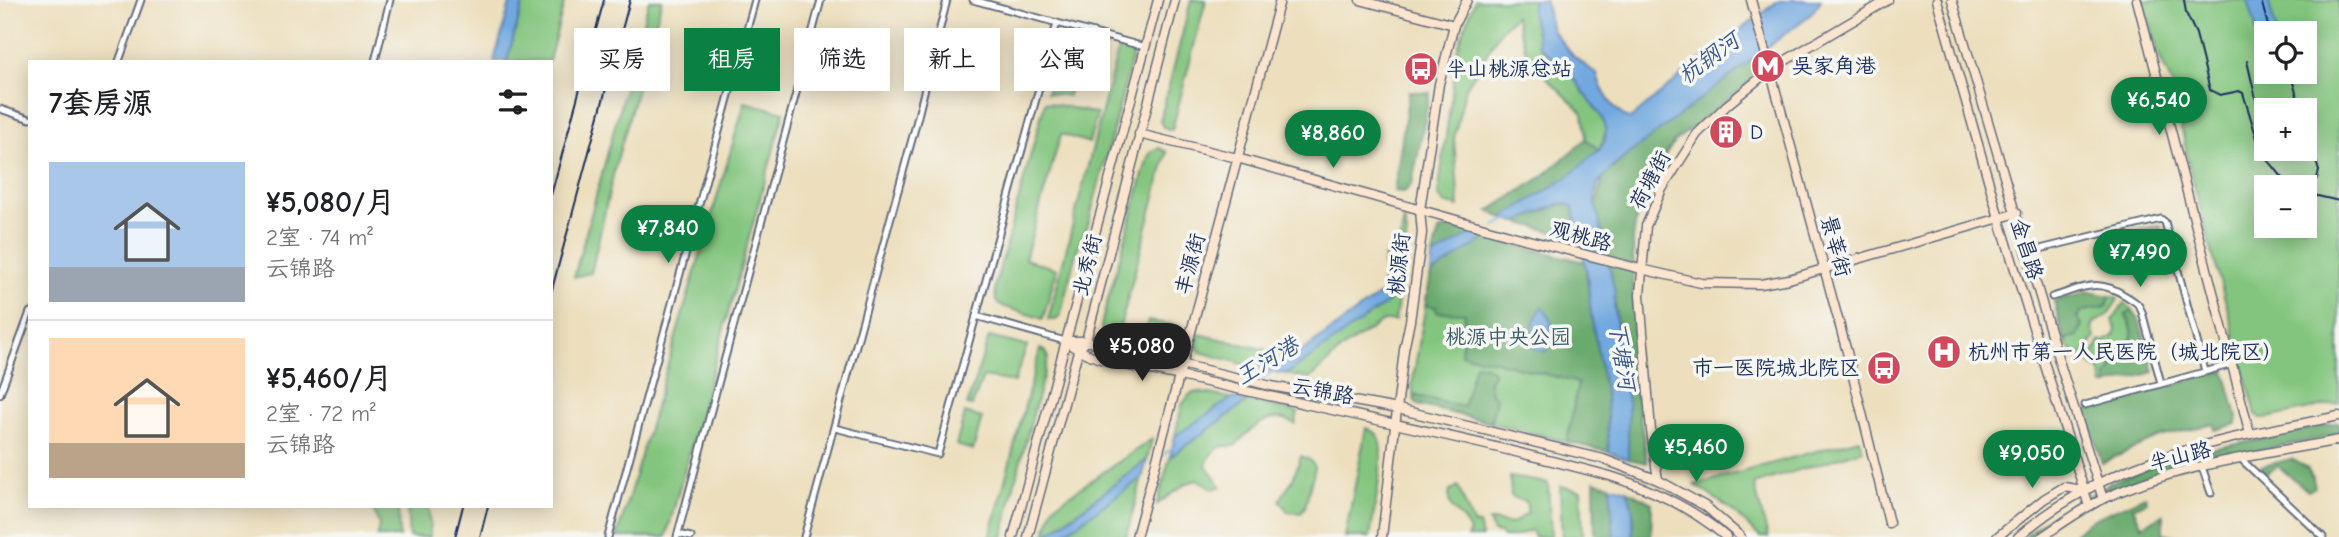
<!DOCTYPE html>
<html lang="zh">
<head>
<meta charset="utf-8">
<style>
  :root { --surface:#fff; --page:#f6f6f6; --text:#202124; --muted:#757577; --line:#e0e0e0; --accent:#0b8043 }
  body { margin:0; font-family:"Comic Neue","LXGW WenKai TC",sans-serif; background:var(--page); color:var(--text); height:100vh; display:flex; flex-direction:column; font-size:26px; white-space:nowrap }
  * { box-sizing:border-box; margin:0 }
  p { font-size:23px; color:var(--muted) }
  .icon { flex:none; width:38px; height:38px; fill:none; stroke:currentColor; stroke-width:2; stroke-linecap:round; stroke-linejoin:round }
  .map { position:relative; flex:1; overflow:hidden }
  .details { position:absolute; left:28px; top:60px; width:525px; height:448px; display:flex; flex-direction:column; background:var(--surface); border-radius:0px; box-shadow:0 4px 18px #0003 }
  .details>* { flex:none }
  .guide { position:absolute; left:574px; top:28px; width:665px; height:63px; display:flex; gap:14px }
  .controls { position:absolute; left:2254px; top:21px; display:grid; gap:14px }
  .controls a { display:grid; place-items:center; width:63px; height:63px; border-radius:0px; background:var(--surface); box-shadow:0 4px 18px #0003; font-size:35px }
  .price { position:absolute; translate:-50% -60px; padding:0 16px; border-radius:24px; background:var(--accent); color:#fff; font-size:23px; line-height:46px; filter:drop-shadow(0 2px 4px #0008) }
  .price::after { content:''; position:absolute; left:50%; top:42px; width:21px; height:16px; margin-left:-10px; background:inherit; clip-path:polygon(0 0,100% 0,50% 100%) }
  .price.active { background:#222; color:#fff }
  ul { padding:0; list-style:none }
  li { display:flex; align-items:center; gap:21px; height:175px; padding:0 21px }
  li+li { border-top:2px solid var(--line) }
  li span { display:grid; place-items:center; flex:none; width:196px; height:140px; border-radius:0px; color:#555 }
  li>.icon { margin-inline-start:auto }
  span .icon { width:84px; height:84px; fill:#fffc; stroke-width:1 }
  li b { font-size:30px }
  h2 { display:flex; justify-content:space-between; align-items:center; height:84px; padding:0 21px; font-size:30px }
  .pill { padding:0 24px; border-radius:0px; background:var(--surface); box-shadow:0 4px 18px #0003; font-size:24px; line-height:63px }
  .pill.active { background:var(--accent); color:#fff }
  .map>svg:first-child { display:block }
  .green { fill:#83c57e; stroke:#4f7a6e; stroke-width:2; fill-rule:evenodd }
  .forest { fill:#6aaa6d; stroke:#426c66; stroke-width:2 }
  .water { fill:#71a8df; stroke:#466c9e; stroke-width:2 }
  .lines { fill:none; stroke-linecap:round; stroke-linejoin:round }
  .stream { stroke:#71a8df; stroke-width:2 }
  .street-casing { stroke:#646d7f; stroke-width:9 }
  .secondary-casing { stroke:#646d7f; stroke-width:11 }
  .street { stroke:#fff; stroke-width:5 }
  .secondary { stroke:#fce5cf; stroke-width:8 }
  .rail { stroke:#1b2f5e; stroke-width:2 }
  .labels { text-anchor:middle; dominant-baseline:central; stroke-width:7; stroke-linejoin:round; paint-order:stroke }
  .poi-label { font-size:21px; fill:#1b2f5e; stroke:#f6f6f2; text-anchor:start }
  .street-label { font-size:21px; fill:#1b2f5e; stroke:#f6f6f2 }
  .park-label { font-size:21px; fill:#3a5c68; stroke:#f6f6f2 }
  .water-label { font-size:23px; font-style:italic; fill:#39598b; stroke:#f6f6f2 }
</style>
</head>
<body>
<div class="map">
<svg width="2339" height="537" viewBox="0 0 2339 537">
  <rect width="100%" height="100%" fill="#f6f6f2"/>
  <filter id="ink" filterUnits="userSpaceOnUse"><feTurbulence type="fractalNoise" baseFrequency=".0143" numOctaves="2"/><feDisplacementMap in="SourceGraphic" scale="14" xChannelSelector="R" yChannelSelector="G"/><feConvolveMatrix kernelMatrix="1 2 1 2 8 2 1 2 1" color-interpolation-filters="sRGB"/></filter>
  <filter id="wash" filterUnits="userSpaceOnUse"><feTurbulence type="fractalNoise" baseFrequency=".00686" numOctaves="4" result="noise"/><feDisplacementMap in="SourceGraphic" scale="28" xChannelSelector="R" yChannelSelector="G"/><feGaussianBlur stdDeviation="1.57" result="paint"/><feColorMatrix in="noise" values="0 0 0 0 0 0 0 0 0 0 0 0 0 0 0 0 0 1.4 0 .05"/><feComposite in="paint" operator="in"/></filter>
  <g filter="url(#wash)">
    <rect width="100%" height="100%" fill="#eddfbd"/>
    <!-- green -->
    <g class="green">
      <path d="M524,0H565L549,61H507Z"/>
      <path d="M649,0H662L614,171L591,273L574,277Z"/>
      <path d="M1191,0H1206L1172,130L1163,127L1160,121Z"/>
      <path d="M1475,0H1532V16L1539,46L1590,82L1606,131L1599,150L1586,139L1583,113L1538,69L1525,49L1515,16L1502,28L1465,90L1454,138L1459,207L1444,203L1438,195L1458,47Z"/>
      <path d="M2143,0H2339V403L2267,418H2260L2256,414L2193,182L2172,84L2161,61ZM2266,33H2305V72H2266ZM2266,110H2305V149H2266ZM2266,187H2305V226H2266Z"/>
      <path d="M1064,31L1108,41L1107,47L1080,41L1068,96L1047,93Z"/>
      <path d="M1119,46L1128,49L1132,54V58L1088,225L1077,249L1060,316L1056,320H1048Z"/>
      <path d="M745,102L784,112L666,537H617Z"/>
      <path d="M1045,102L1097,114L1089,143L1061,134L1025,259L1057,269L1043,319L999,305L996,301L995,286Z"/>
      <path d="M1159,148L1167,152L1117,338L1105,334L1101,328L1102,321L1148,157L1152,151Z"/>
      <path d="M1404,220L1407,232L1401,279L1382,293L1384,256L1397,257Z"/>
      <path d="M1486,238L1585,262L1609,452L1419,405L1415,402L1412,385L1431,274Z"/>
      <path d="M1399,294L1395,321H1383L1343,348L1310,379L1286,374Z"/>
      <path d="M2110,296L2118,299L2108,315L2094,323L2092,328L2095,337L2082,358L2065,344L2077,318L2083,311L2106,307Z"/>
      <path d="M2124,303L2132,310L2126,315L2132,329V339L2114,357C2114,368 2107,373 2107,385H2103L2101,372L2088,362L2100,341L2103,342L2113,337L2116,330L2113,320Z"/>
      <path d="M1148,321L1180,326C1175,352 1165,347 1143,343Z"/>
      <path d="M1199,334L1279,353L1289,358L1268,371L1200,352L1197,345Z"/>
      <path d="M989,337L1027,346L1014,382L983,377L972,406L967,405Z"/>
      <path d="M1040,349L1046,352L1048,358L1014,486L1004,533L1003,537H990Z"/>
      <path d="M1197,392L1232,398L1175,436L1182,405L1190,394Z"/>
      <path d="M1248,401L1298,412L1295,424C1271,408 1251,428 1235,446C1219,444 1210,450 1206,466L1221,486L1214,489L1198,480L1187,483L1157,504L1170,457Z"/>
      <path d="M965,413L982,418L973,450L956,445Z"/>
      <path d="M1366,428C1370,430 1377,432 1379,437C1386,453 1373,517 1370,537H1345Z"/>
      <path d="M1152,439L1147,460L1045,536L1054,506Z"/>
      <path d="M1859,439L1863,450L1754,484L1768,537H1760L1729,508L1695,485Z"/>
      <path d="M1301,456L1310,460L1315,467L1305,507L1301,513L1288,512L1280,500L1293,479Z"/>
      <path d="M1510,477L1548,483L1551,537H1534L1531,530L1512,537H1503L1500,533L1493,532L1489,521C1498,520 1505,525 1513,523C1519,521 1521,515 1528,513L1526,502L1511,496Z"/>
      <path d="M1142,478L1126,537H1059Z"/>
      <path d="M1458,486L1473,524H1479L1482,537H1467L1470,532C1465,515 1444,511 1450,491Z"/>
      <path d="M1560,486L1581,490L1583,537H1562Z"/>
      <path d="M372,506H398L399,537H377L379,525Z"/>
      <path d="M407,506H429L430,537H409Z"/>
    </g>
    <!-- forest -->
    <g class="forest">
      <path d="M1758,54L1763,72L1675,141L1651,177L1637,212L1633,239L1634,324L1640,416L1647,463L1628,459C1628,431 1629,404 1625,376C1622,348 1614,320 1615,293L1596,205L1603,176L1646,139Z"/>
      <path d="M1409,91L1430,93L1412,184L1404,192L1394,191Z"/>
      <path d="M1586,139L1599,150L1568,177L1502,218L1489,211L1543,176Z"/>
      <path d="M1564,203L1573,207L1580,239L1517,222Z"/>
      <path d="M2160,225L2173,269L2163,272L2124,250L2120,234Z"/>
      <path d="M1450,227L1472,233L1432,258L1439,231Z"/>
      <path d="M1486,238L1585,262L1591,314L1606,397L1609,452L1567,442L1578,383C1552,375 1525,370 1499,362C1486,358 1474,358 1461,354L1465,313L1437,312L1436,307L1425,305L1431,274Z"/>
      <path d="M2089,292L2110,296L2106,307L2083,311L2077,317L2082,325L2078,337L2067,338L2065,344L2054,301Z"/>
      <path d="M2132,310L2139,320L2154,372L2107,385V377L2114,366V357L2119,349L2132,338V329L2126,315Z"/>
      <path d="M1475,364L1484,365L1494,372L1489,381L1491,394L1496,398L1491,422L1419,405L1415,402L1414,395L1463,407Z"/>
      <path d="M2225,370L2237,417L2236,424L2215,430L2214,424L2159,437L2102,463L2086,411Z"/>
      <path d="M2339,422V435L2172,468L2103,492L2061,515L2031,537H2025L2045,520L2116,480L2190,453L2274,437Z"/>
      <path d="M2291,459C2306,465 2312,471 2315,487L2308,491L2278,466L2266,474L2259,467Z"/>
      <path d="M1594,481L1610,485L1614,537H1595Z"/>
      <path d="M1627,490L1652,503L1651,537H1633L1634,516Z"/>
      <path d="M2145,496L2147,502L2133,508L2142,526L2163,515V533L2179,537H2071L2089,521Z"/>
    </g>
    <!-- water -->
    <g class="water">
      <path d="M511,0H524L507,61H494Z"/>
      <path d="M1532,0H1545L1552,30L1573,56L1597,74C1600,89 1616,115 1630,119L1693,66L1779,0H1821L1811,14L1616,164L1598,183L1595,196L1596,205L1615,293L1614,306L1628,403V459L1609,452L1606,397L1591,314L1587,273L1573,207L1564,203L1559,204L1517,222L1502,218L1568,177L1599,150L1605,141L1606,131L1602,118L1575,80L1539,46L1532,16Z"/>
      <path d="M2248,0H2268L2277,33H2266V38L2259,39Z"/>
      <path d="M1472,233L1486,238L1431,274L1432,258Z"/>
      <path d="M1401,279L1399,294L1302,364L1286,374L1268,371L1308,347Z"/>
      <path d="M1542,307C1555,322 1555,335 1545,352L1535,349C1528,333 1533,321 1542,307Z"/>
      <path d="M1232,398L1248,401L1170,457L1175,436Z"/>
      <path d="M1147,460L1142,478L1059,537H1045Z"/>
      <path d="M1610,485L1627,490C1634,506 1634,520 1633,537H1614Z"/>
    </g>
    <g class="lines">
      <!-- stream -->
      <g class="stream">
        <path d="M1495,226L1509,219"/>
        <path d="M1261,380L1274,371"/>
        <path d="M1161,456L1174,447"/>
      </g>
    </g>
  </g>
  <g filter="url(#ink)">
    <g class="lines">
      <!-- street casing -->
      <g class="street-casing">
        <g id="street">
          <path d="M973,0L1145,47"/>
          <path d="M119,61L141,0"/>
          <path d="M375,61L390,0"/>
          <path d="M0,109L30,119"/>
          <path d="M2028,252L2161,219L2165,222L2205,371"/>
          <path d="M2052,297C2083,288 2096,277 2126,296C2134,301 2139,303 2142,312L2161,383"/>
          <path d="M976,316L1065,341"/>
          <path d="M0,394L30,312"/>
          <path d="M2085,405L2233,364"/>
          <path d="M835,428L938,454L1057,23"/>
          <path d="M2241,459L2323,537"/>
          <path d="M2202,467L2211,493"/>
          <path d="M678,534L691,537"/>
          <path d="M608,537L755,0"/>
          <path d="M677,537L821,0"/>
          <path d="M804,537L915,128L947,0"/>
        </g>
      </g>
      <!-- secondary casing -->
      <g class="secondary-casing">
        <g id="secondary">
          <path d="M1360,0L1454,25"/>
          <path d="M1751,0L1847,352L1889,523"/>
          <path d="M1937,0L1999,218L2089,506"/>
          <path d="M1952,0L2059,361L2103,499"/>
          <path d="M2137,0L2250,434"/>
          <path d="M1139,134L1237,158L1513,236L1641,269L1701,283L1761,284L1789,279L2017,213"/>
          <path d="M1065,341H1086L1271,386L1398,409L1603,459L1658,480L1705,506L1741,537"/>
          <path d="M1065,341C1096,365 1143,367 1180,376C1324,409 1468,438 1610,476C1651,489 1693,508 1726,537"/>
          <path d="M1658,480L1651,431L1640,295L1646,226L1662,189L1697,134L1727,105L1771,69L1888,0"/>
          <path d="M1013,537L1158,0"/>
          <path d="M1028,537L1078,351L1086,341L1175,0"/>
          <path d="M1136,537L1280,0"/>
          <path d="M1382,537L1404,350L1410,321L1422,233L1420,210L1439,84L1454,25L1467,0"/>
          <path d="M1997,537L2044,499L2064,487L2083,490"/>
          <path d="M2018,537C2112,455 2222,440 2339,416"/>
          <path d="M2042,537C2061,524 2080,510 2101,500C2174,465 2260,455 2339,440"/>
        </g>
      </g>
      <!-- street -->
      <use href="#street" class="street"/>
      <!-- secondary -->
      <use href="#secondary" class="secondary"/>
      <!-- rail -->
      <g class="rail">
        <path d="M2184,0L2186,13L2196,34L2210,90L2220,95L2239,91L2243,93L2262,155C2275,164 2280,179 2293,187"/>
        <path d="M2261,0L2270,33"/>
        <path d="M2247,61L2259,112"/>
        <path d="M2287,72L2292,79L2301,110"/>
        <path d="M2305,123L2319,171L2317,179L2305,189"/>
        <path d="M2305,193L2339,201"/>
        <path d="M551,195L604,0"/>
        <path d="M551,293L630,0"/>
        <path d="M455,537L463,506"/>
        <path d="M480,537L488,506"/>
      </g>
    </g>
  </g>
  <!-- icons -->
  <defs>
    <g id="metro-disc" transform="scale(1.75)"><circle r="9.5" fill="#d1495b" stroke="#f6f6f2"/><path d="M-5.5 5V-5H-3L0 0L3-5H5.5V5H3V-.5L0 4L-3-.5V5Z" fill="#fff"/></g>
    <g id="bus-disc" transform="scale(1.75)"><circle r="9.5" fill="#d1495b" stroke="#f6f6f2"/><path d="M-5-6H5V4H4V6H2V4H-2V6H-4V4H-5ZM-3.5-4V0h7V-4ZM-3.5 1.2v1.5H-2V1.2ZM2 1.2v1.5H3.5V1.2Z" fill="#fff"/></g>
    <g id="building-disc" transform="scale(1.75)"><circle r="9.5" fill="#d1495b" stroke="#f6f6f2"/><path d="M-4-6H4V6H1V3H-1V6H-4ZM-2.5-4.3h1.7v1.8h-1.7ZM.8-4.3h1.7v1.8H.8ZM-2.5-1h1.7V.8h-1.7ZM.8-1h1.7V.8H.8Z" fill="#fff"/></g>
    <g id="hospital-disc" transform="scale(1.75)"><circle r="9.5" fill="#d1495b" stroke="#f6f6f2"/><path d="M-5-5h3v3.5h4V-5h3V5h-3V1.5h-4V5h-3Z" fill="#fff"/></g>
  </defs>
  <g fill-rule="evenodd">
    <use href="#metro-disc" x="1768" y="66"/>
    <use href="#bus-disc" x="1421" y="69"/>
    <use href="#building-disc" x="1726" y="132"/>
    <use href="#hospital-disc" x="1944" y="352"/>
    <use href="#bus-disc" x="1884" y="368"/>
  </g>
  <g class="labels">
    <!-- poi labels -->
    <g class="poi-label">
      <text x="1792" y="66">吴家角港</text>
      <text x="1446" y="69">半山桃源总站</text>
      <text x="1750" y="132">D</text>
      <text x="1968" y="352">杭州市第一人民医院（城北院区）</text>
      <text x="1860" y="368" text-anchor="end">市一医院城北院区</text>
    </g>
    <!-- street labels -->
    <g class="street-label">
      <text transform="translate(1650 180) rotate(-62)">荷塘街</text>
      <text transform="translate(1581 236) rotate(15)">观桃路</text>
      <text transform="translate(1836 246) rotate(75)">景莘街</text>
      <text transform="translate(2027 249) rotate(73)">金昌路</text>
      <text transform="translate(1190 264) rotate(-75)">丰源街</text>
      <text transform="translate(1399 264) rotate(-84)">桃源街</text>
      <text transform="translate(1087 265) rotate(-76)">北秀街</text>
      <text transform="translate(1323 391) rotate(11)">云锦路</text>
      <text transform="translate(2180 456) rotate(-14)">半山路</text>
    </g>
    <!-- park labels -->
    <g class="park-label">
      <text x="1508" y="337">桃源中央公园</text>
    </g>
    <!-- water labels -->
    <g class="water-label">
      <text transform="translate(1709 58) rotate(-36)">杭钢河</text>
      <text transform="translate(1622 356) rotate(81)">下塘河</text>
      <text transform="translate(1267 361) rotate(-31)">王河港</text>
    </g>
  </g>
</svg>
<div class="controls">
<a><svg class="icon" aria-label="locate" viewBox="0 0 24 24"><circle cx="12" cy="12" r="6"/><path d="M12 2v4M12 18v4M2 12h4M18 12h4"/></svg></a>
<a>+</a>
<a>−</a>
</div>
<b class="price" style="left:2159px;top:137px">¥6,540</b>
<b class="price" style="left:1333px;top:170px">¥8,860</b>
<b class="price" style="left:668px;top:265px">¥7,840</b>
<b class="price" style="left:2140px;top:289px">¥7,490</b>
<b class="price active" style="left:1142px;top:383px">¥5,080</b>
<b class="price" style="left:1696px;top:484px">¥5,460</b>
<b class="price" style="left:2032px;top:490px">¥9,050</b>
<div class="guide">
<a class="pill">买房</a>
<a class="pill active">租房</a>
<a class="pill">筛选</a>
<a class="pill">新上</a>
<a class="pill">公寓</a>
</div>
<section class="details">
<h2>7套房源<svg class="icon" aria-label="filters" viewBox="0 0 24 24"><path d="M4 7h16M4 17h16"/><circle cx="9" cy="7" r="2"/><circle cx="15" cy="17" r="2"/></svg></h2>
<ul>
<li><span style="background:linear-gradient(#a9c7e8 75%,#9aa5b1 0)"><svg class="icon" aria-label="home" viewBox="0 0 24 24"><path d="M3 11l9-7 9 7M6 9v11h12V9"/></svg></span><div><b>¥5,080/月</b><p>2室 · 74 m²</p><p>云锦路</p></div></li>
<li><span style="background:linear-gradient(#ffd9b3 75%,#b9a48a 0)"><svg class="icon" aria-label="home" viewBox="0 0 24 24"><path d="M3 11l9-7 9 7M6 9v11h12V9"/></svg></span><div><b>¥5,460/月</b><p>2室 · 72 m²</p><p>云锦路</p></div></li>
</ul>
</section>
</div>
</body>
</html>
